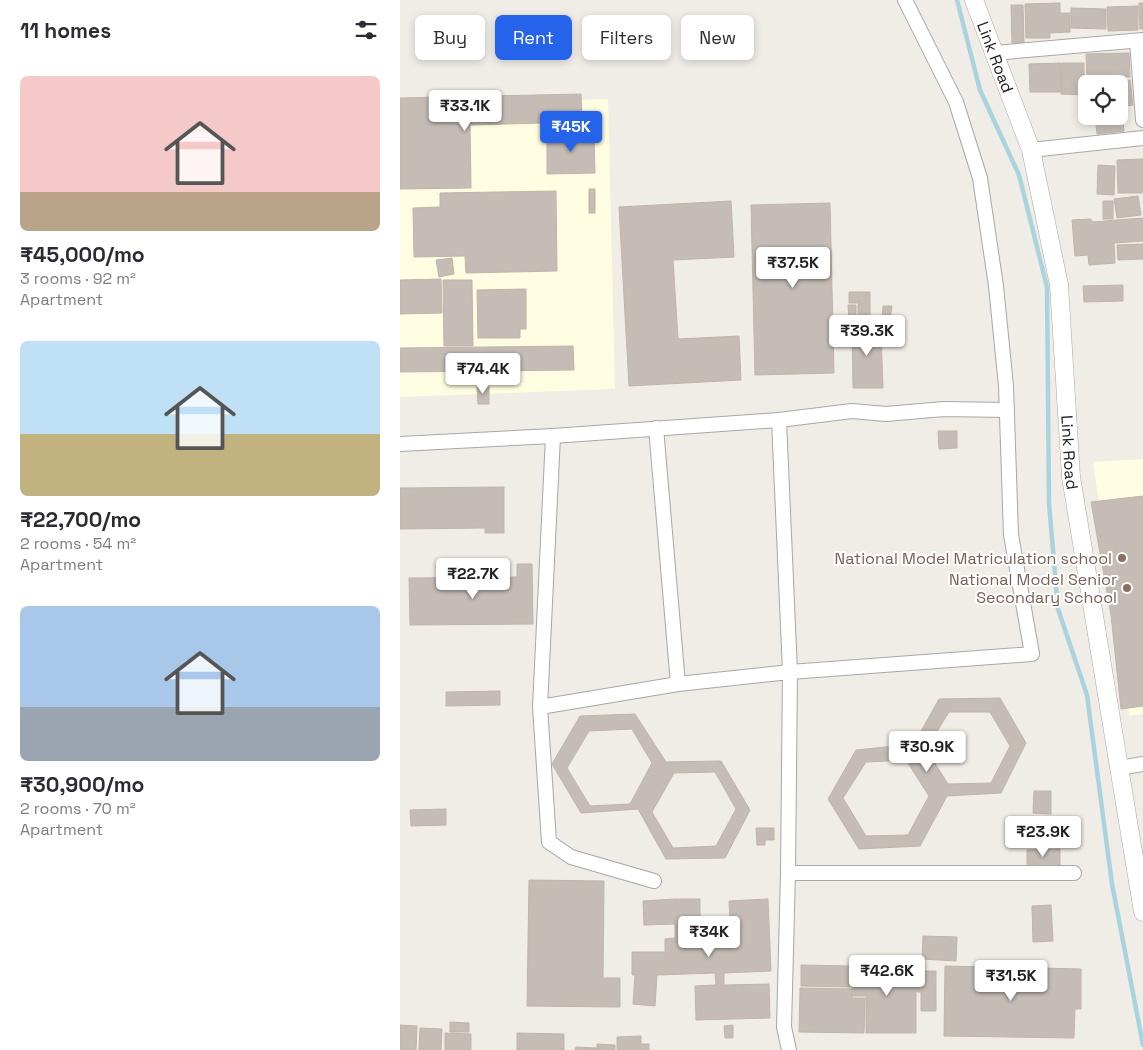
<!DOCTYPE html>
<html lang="en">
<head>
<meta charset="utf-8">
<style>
  :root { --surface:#fff; --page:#f2f2f3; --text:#2b2b33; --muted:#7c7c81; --accent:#2563eb }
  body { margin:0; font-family:"Space Grotesk",sans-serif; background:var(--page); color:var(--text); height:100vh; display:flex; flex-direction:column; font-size:19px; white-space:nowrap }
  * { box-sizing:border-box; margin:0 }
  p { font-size:16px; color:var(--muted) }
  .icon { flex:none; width:28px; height:28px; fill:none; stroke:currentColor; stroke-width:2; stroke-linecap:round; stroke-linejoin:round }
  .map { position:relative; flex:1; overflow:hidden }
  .details { display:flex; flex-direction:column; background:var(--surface); width:400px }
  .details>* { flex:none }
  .guide { position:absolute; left:15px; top:15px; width:475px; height:45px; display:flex; gap:10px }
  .controls { position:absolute; left:678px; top:75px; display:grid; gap:10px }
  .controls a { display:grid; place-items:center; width:50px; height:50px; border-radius:8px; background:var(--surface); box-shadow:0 2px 8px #0003; font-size:25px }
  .price { position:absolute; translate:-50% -42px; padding:0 11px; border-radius:5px; background:#fff; color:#222; font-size:16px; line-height:32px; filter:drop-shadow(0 1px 2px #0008) }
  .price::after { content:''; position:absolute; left:50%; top:30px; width:15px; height:11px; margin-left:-8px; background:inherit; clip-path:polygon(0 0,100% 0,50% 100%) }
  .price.on { background:var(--accent); color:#fff }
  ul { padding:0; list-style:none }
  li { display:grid; align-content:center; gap:10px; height:265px; padding:0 20px }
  li span { display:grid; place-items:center; height:155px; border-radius:8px; color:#555 }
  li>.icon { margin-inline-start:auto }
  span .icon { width:90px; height:90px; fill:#fffc; stroke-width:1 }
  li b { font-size:21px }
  h2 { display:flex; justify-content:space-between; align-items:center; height:60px; padding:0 20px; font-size:21px }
  .tag { padding:0 18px; border-radius:8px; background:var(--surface); box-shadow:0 2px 8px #0003; font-size:18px; line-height:45px }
  .tag.on { background:var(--accent); color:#fff }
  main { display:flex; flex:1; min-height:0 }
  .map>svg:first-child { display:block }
  .education { fill:#fefde2 }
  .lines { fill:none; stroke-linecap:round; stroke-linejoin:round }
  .stream { stroke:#a9d4dd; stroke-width:4.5 }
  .building { fill:#c5bcb6; stroke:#c2b3a9; fill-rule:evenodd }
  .minor-casing { stroke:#a7a7a7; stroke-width:16 }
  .tertiary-casing { stroke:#a7a7a7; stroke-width:19 }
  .minor { stroke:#fff; stroke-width:14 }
  .tertiary { stroke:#fff; stroke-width:18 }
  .education-dot { fill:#8d6e63; stroke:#fff; stroke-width:2 }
  .labels { text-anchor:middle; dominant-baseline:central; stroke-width:4; stroke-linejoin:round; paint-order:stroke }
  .street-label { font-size:16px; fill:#202020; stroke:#fff }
  .education-label { font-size:16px; fill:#785e54; stroke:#fff; text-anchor:end }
</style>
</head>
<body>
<main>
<section class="details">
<h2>11 homes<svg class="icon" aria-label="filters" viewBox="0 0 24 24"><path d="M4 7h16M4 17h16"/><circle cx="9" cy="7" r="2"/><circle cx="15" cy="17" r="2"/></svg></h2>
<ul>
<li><span style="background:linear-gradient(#f6c9c9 75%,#b9a48a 0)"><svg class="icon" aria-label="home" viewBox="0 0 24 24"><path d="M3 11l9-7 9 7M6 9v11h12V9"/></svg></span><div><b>₹45,000/mo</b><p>3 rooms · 92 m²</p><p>Apartment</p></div></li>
<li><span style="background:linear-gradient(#bfe0f5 60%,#c2b280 0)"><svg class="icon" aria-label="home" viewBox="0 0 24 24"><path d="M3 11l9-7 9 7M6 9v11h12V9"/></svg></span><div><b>₹22,700/mo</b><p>2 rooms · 54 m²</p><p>Apartment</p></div></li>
<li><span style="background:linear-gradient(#a9c7e8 65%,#9aa5b1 0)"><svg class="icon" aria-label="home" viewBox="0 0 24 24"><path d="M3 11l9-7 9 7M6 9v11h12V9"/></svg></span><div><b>₹30,900/mo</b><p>2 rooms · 70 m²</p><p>Apartment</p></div></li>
</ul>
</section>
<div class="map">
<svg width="743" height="1050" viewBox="0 0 743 1050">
  <rect width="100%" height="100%" fill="#f0ede7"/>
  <!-- education -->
  <g class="education">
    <path d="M208,99L215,389L0,397V105Z"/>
    <path d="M743,459V714L729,716L693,462Z"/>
  </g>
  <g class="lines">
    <!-- stream -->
    <path class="stream" d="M557,0L580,90L619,175L647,287L649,503L658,609L687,695L712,884L743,1045"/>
  </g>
  <!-- building -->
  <g class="building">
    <path d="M660,3V13H670V32L650,33V38H626L625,4Z"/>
    <path d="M739,3H743V29H740Z"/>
    <path d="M611,5H623L624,43H612Z"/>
    <path d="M738,6V30L708,31L707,7Z"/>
    <path d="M671,8L706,9V29L671,28Z"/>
    <path d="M729,53L730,77L687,78L686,54Z"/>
    <path d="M661,63V92H630L629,64Z"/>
    <path d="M662,63H684V85H686V95L661,94Z"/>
    <path d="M730,80L733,105L719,107V84H697Z"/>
    <path d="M181,94L182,122L70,125L71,188L0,189V98Z"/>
    <path d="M719,109H722L724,131L697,134L695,116H719Z"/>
    <path d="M194,132L195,173L147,174V133Z"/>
    <path d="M743,159V193H718L717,160Z"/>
    <path d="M698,165L715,166L714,195L697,194Z"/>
    <rect x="189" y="189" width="6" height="24"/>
    <path d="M156,191L157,271L66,273L65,256L14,257L13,208L40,207V193Z"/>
    <path d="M738,196L741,215L717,218L714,199Z"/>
    <path d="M331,201L334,257L273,260L278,339L339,336L341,380L229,386L219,207Z"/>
    <rect x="703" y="201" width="10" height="18"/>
    <path d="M430,203L434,373L355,375L351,205Z"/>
    <path d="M743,218V241L714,243L715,263L689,265L688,255L675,256L672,220L691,219L692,222Z"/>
    <path d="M743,244V259L718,260L717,245Z"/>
    <path d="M52,258L54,274L39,277L36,260Z"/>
    <path d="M41,279L42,313L0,314V280Z"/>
    <path d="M43,280H72L73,346H44Z"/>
    <path d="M723,285V301L684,302L683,286Z"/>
    <path d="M126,289V329H120V338H78L77,290Z"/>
    <path d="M449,292H470V319H458V303H449Z"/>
    <path d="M448,305H456V320H449Z"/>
    <path d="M483,306H492L490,320L482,319Z"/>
    <path d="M473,322V333H481L483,388H453L452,323Z"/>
    <path d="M173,346L174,370L0,372V348Z"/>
    <path d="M77,387H89V404H78Z"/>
    <path d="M538,431H557V448L539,449Z"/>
    <path d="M104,487V533H85V528L0,529V488Z"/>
    <path d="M743,496V706L721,709L711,615L691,502Z"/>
    <path d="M117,564H132L133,624L10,625L9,578L117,577Z"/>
    <path d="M100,691V705L46,706V692Z"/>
    <path d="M600,698L626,743L601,793L547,796L520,846L459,849L428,799L456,750L514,744L539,699ZM549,712H590L610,746L591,783L548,784L526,749ZM506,760L529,796L508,835L466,836L443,798L466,762Z"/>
    <path d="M235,714L266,762L321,761L350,810L325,858L266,859L238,809L181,813L152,764L180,716ZM232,729L252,763L230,804L190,806L167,768L189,731ZM315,772L336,809L316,846L273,848L252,812L274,773Z"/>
    <path d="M634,791H651V814L633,813Z"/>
    <path d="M46,809V825L11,826L10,810Z"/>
    <path d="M356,828H374V840H365V845H357Z"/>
    <path d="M660,849V866L627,867V850Z"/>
    <path d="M129,880L204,881L203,978H220V1007L127,1006Z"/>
    <path d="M275,899H300V937L331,936L329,901L368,899L371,971L324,973V985L369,984L370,1018L296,1020L295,986L316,985L315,973L257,975L255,1006L233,1004L235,975H232V952H265V939L275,938V924L244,925L243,901Z"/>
    <path d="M651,905L653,941L633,942L632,906Z"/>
    <path d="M523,936L557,937L556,961L522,959Z"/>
    <path d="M401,965L450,966V987L401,986Z"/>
    <path d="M452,965H516V1033H466V996H452Z"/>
    <path d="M545,966L681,969V1009H675L674,1038L544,1036Z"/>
    <path d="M517,971H536V1011H521V992H517Z"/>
    <path d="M400,988L452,989V998H465L464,1033L399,1032Z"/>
    <path d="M50,1022L69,1023V1032H50Z"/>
    <path d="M0,1025L17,1026L16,1050H0Z"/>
    <path d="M333,1025V1038H325L324,1026Z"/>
    <path d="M20,1028L42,1029L41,1050H19Z"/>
    <path d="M45,1033L71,1034V1050H45Z"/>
    <path d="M117,1033L164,1034V1050H117Z"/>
    <path d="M241,1036V1044H249V1050H217V1037Z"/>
    <path d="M197,1044L215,1045V1050H175L176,1047L197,1048Z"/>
  </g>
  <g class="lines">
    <!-- minor casing -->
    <g class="minor-casing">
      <g id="minor">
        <path d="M737,41L743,120"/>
        <path d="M594,53L743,40"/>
        <path d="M631,150L743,138"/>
        <path d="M379,420L390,672L388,873H674"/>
        <path d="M256,428L278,684"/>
        <path d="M153,436L379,420L452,411L486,414L544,409L607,410"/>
        <path d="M0,444L153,436L140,707L278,684L390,672L632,654L611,535L606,386L596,286L580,178L556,102L505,0"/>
        <path d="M140,707L149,842L171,857L254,881"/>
        <path d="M719,768L743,764"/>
        <path d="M388,873L384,1027L389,1050"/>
      </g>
    </g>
    <!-- tertiary casing -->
    <g class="tertiary-casing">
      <g id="tertiary">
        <path id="s1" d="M574,0L631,150L659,285L671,477L743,912"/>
      </g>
    </g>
    <!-- minor -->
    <use href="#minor" class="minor"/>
    <!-- tertiary -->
    <use href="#tertiary" class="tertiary"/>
  </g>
  <!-- markers -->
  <g class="education-dot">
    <circle cx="722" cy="558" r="5"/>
    <circle cx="727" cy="588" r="5"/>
  </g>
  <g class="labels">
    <!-- street labels -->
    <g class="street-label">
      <text stroke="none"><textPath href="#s1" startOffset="61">Link Road</textPath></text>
      <text stroke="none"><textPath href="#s1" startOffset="466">Link Road</textPath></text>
    </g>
    <!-- education labels -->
    <g class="education-label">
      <text x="712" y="558">National Model Matriculation school</text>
      <text x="717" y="579">National Model Senior<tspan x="717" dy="18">Secondary School</tspan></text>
    </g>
  </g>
</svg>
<div class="controls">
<a><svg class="icon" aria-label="locate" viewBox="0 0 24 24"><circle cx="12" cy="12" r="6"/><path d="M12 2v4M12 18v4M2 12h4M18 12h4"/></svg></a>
</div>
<b class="price" style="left:65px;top:132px">₹33.1K</b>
<b class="price on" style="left:171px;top:153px">₹45K</b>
<b class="price" style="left:393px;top:289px">₹37.5K</b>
<b class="price" style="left:467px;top:357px">₹39.3K</b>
<b class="price" style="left:83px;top:395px">₹74.4K</b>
<b class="price" style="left:73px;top:600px">₹22.7K</b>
<b class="price" style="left:527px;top:773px">₹30.9K</b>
<b class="price" style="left:643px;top:858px">₹23.9K</b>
<b class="price" style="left:309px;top:958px">₹34K</b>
<b class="price" style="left:487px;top:997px">₹42.6K</b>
<b class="price" style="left:611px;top:1002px">₹31.5K</b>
<div class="guide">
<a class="tag">Buy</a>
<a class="tag on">Rent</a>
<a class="tag">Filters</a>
<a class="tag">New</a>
</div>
</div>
</main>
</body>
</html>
